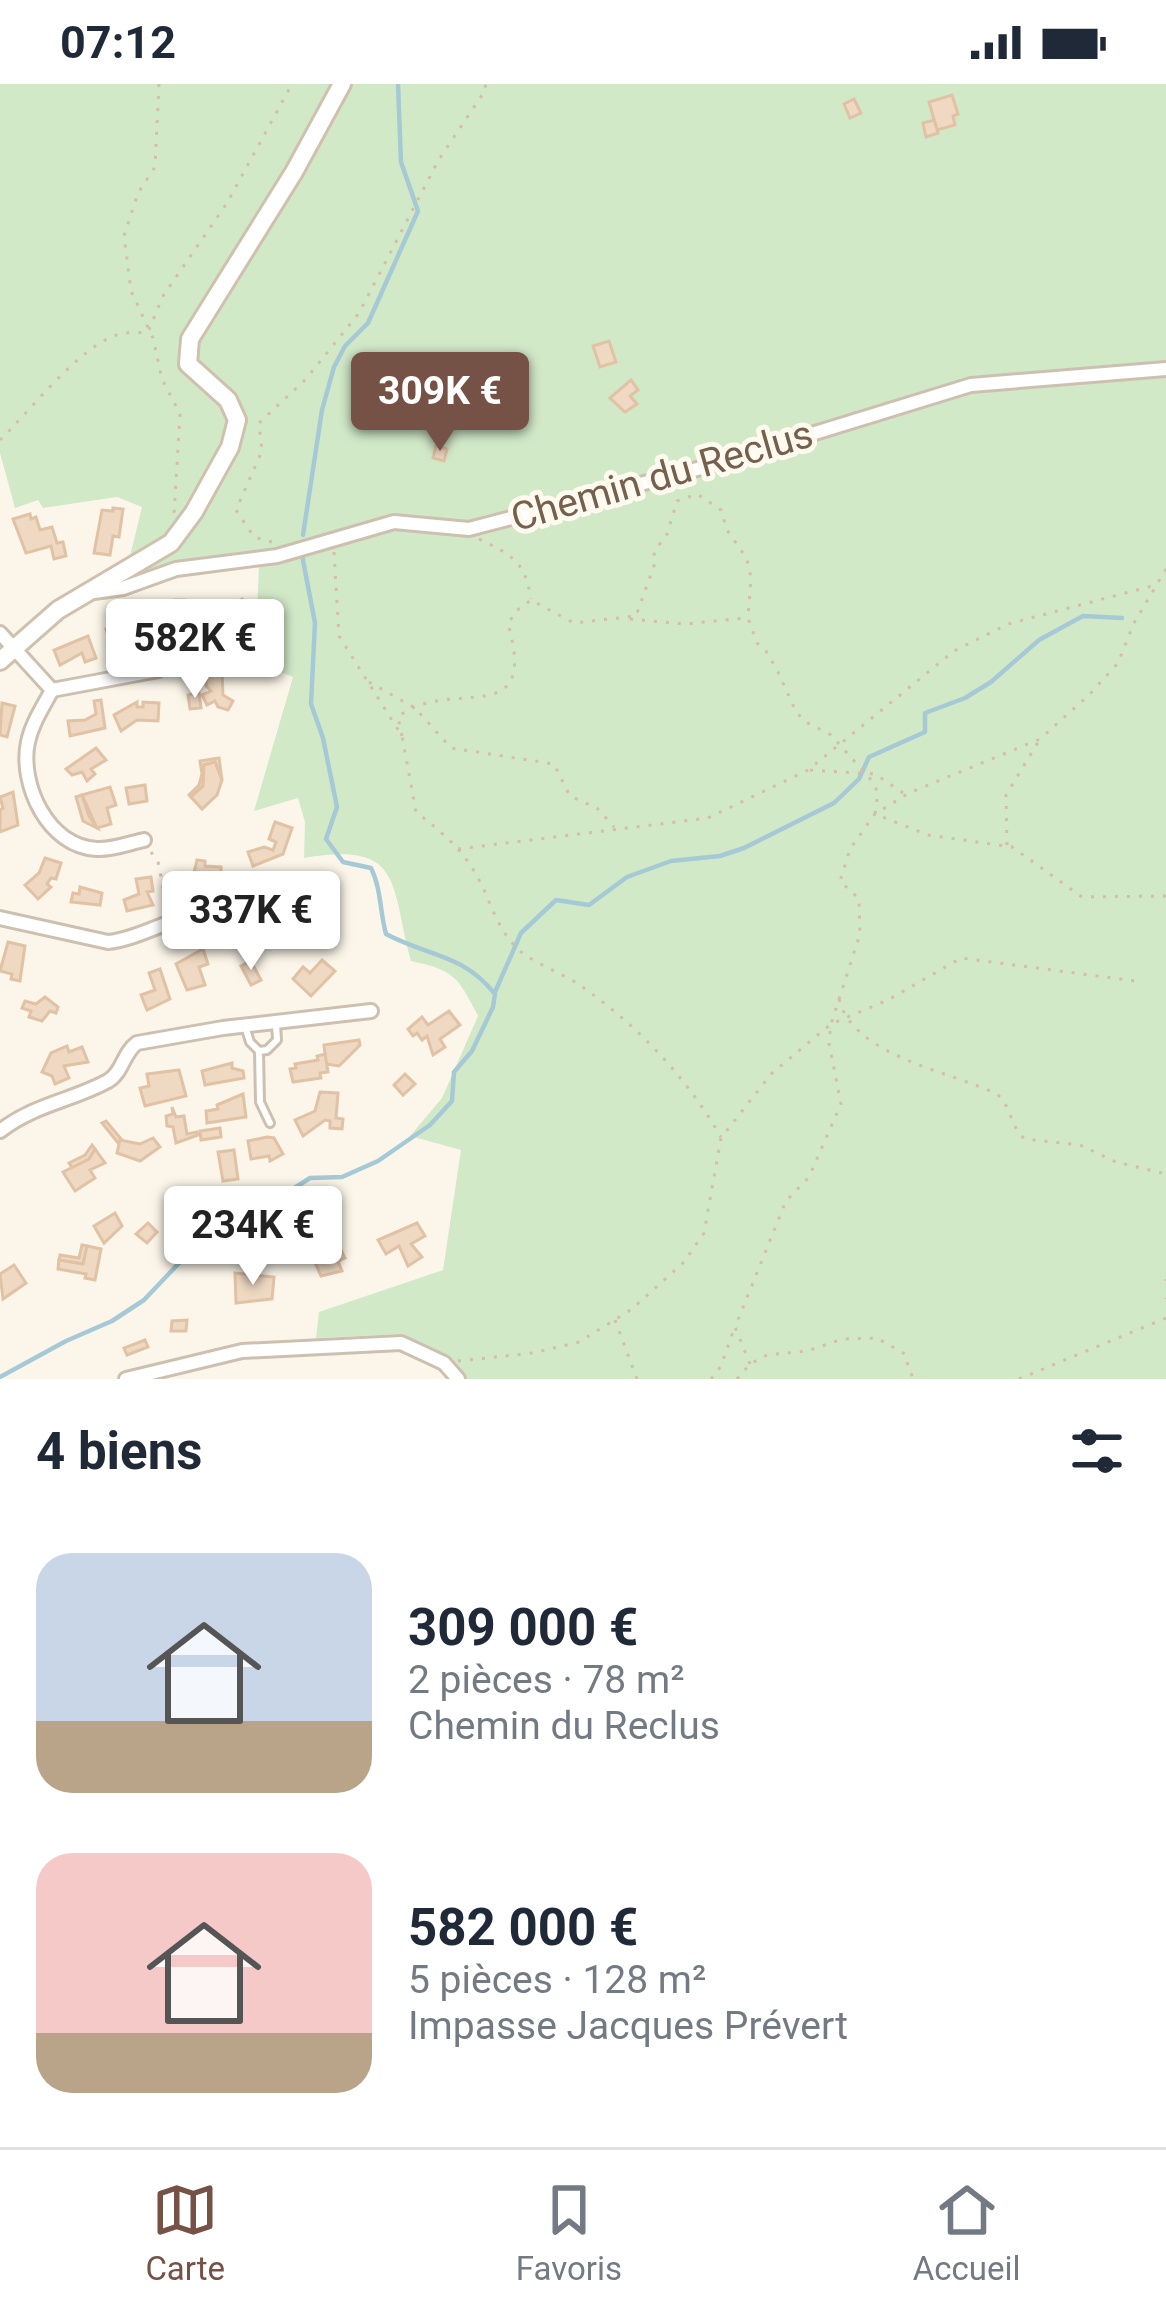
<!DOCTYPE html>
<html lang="fr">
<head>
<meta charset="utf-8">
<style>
  :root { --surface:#fff; --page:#f6f6f7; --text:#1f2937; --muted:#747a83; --line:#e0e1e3; --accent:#755245 }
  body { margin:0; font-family:Roboto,sans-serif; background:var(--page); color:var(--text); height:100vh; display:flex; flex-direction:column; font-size:45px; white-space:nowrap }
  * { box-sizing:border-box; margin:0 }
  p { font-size:39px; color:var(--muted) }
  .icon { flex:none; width:66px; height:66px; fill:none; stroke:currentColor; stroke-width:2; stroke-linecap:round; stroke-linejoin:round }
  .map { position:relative; height:1295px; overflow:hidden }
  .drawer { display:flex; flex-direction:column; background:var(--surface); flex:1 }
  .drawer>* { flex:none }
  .price { position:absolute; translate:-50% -102px; padding:0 27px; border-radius:12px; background:#fff; color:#222; font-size:39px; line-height:78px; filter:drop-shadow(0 3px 6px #0008) }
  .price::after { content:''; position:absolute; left:50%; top:72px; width:36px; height:27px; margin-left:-18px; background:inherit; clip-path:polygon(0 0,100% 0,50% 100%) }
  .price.on { background:var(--accent); color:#fff }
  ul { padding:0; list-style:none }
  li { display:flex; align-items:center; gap:36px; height:300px; padding:0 36px }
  li span { display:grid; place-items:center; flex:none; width:336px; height:240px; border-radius:36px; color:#555 }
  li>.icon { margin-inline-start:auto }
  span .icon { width:144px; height:144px; fill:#fffc; stroke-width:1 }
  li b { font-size:51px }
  h2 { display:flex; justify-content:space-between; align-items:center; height:144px; padding:0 36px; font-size:51px }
  .status { display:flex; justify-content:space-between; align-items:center; height:84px; padding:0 60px; background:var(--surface); direction:ltr }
  .status svg { height:33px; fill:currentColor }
  .dock { display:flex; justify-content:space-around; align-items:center; height:168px; border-top:3px solid var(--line); background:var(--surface); font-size:33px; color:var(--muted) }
  .dock a { display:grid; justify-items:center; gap:6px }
  .dock .on { color:var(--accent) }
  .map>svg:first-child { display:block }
  .green { fill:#d2e9c8 }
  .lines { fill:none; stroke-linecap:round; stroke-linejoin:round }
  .stream { stroke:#a6c9d6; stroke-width:4.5 }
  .building { fill:#efd9c3; stroke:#e1c2a4; stroke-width:3 }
  .lane-casing { stroke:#cdc0b0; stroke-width:12 }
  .street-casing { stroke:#cdc0b0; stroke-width:18 }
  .secondary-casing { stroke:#d0c0ae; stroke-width:22 }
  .path { stroke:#d5bda6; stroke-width:3; stroke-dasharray:3 9; stroke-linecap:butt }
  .lane { stroke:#fff; stroke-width:6 }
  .street { stroke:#fff; stroke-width:12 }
  .secondary { stroke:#fff; stroke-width:16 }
  .labels { text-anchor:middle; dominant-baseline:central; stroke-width:10; stroke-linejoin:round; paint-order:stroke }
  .street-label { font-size:39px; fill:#75604e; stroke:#fefaf0 }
</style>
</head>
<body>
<div class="status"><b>07:12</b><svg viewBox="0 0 49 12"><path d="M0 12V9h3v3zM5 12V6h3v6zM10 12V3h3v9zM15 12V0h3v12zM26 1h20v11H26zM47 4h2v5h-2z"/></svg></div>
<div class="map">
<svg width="1166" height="1295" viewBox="0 0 1166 1295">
  <rect width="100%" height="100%" fill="#fcf6ea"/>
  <!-- green -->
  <path class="green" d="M0,0H1166V1295H451L445,1272L402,1250L316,1254L319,1228L443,1186L461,1066L410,1052L442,1014L478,932C458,893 454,886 411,877C390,800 404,757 304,774L305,738L298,714L254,727L293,593L255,579L259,481L194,488L133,508L129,476L142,423L117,413L43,424L38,416L15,424L0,369Z"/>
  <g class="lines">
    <!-- stream -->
    <g class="stream">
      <path d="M303,451L322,326L334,283L345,262L368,239L418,127L401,78L398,0"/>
      <path d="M495,908L521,849L556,816L589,821L627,793L671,777L720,772L744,764L834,719L859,695L869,673L925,648V629L965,614L991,598L1039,556L1083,532L1122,534"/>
      <path d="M0,1293L66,1257L112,1237L144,1216L199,1158L228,1135L282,1112L310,1094L342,1093L378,1077L430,1041L452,1017L454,988L472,967L493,923L495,910C462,869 429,873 386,850C380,828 381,804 371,784L343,778L326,755L337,723L323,654L311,620L315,539L302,471"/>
    </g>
  </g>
  <!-- building -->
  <g class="building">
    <path d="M952,11L958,30L953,32L955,41L937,46L929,18Z"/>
    <path d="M854,15L861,29L850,34L844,20Z"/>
    <path d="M934,36L938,49L926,53L923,39Z"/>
    <path d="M609,257L616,278L600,283L593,262Z"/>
    <path d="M631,296L638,306L630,312L637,320L625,328L610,314Z"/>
    <path d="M436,362L447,365L444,377L433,374Z"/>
    <path d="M113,424L123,425L119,453L113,452L110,471L94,469L102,426L113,427Z"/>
    <path d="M30,430L31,435L36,433L40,446L52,443L57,459L63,458L66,472L54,475L51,462L26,469L13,435Z"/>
    <path d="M242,515L250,521L247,526L235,530L241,544L229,549L224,531L208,538L204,529L216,524L219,517L232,522Z"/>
    <path d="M175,516H185L190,520L189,536L180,539L168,556L157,546L173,530Z"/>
    <path d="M134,522L141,546L133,549L136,557L132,562L112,564L106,545L130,538L127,528Z"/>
    <path d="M88,552L96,574L85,578L82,569L60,581L54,566Z"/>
    <path d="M207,587L222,588L223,611L233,617L228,626L218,623L215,617L207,621L202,611L211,607L206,602Z"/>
    <path d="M199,609L201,624L190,625L188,611Z"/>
    <path d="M101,616L105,644L70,652L68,637L85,636L96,630L94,617Z"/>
    <path d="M137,618V623H143V618L159,619L158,637L137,636L121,647L114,631Z"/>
    <path d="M2,619L15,622L7,653L0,651Z"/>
    <path d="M96,664L106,676L91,685L95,690L87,697L82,688L72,691L66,685Z"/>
    <path d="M219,674L222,696L215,678L204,681L203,702L191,713L189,711L199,701L202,690L200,677Z"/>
    <path d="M215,678L222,696L217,711L202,725L191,713L203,702L204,681Z"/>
    <path d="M145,701L147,717L129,720L126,704Z"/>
    <path d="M110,703L116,721L107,724L111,740L97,744L82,711Z"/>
    <path d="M13,708L18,741L0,748V726L3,724L0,713Z"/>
    <path d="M82,711L89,732L97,744L83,737L76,713Z"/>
    <path d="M275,738L292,744L283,770L253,782L248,768L264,763L273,766L276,758L269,755Z"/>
    <path d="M45,774L61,779L56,795L51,794L47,800L51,803L38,815L25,801L39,789Z"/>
    <path d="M197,776L205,777V782L221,783V796L188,808L184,800L192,797Z"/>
    <path d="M151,793L153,807L147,808L153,821L127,827L124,816L139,810L136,795Z"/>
    <path d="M80,803L102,809L100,821L71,818L73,809L79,810Z"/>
    <path d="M8,858L25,862L20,897L11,895L12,890L0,887Z"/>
    <path d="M203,865L208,880L199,883L205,901L187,906L176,880Z"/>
    <path d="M322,876L335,887L311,912L293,895L303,883L310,889Z"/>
    <path d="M251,877L261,896L251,901L241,882Z"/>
    <path d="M160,885L170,915L147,926L141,911L155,906L149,889Z"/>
    <path d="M45,913L58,923L56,929L50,927L42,937L29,933L31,927L22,924L25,917L36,920Z"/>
    <path d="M449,927L460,941L440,955L445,963L433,971L427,952L422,956L417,949L413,952L408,945L422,933L428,941Z"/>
    <path d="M359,956L360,961L339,982L326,980L324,961Z"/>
    <path d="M67,962L69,968L82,963L88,978L64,982L69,994L55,1000L52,992L42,988L51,969Z"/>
    <path d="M325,970L328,988L320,989L321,994L293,998L290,985L296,984L295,980L318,976L317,972Z"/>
    <path d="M232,979V984L243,987L244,994L205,1001L202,987Z"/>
    <path d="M179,986L186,1012L145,1022L140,1004L149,1002L147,990Z"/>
    <path d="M405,990L415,1000L403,1011L394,1001Z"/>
    <path d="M320,1008L338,1009L336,1034L343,1035L342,1045L330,1044V1037L325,1036L303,1052L295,1036L315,1027Z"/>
    <path d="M243,1010L246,1033L207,1039L206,1027L218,1025L217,1021Z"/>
    <path d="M172,1023L176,1033L184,1032L187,1050L197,1048L198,1051L176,1059L173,1043L167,1042L166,1032L173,1030Z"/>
    <path d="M106,1037L122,1056L119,1060L102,1039Z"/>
    <path d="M220,1044L221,1053L201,1056L200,1047Z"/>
    <path d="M267,1053L274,1054L283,1070L270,1077L269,1072L251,1075L248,1057Z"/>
    <path d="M153,1054L160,1063L140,1077L117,1069L120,1056L140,1060Z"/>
    <path d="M92,1061L95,1065L89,1075L73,1085L69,1079L85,1071Z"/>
    <path d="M95,1065L105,1079L90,1086L95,1094L75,1107L63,1088L89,1075Z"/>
    <path d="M234,1066L238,1095L223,1097L218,1068Z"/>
    <path d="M115,1129L122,1142L104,1159L94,1142Z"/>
    <path d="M148,1139L157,1148L147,1159L136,1150Z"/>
    <path d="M417,1139L425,1152L411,1160L422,1173L408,1182L399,1162L386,1170L378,1156Z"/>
    <path d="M337,1158L345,1174L338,1177L342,1187L321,1192L310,1167Z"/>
    <path d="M82,1161L87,1162L83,1180L59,1176L60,1171L79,1174Z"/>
    <path d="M87,1162L101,1165L95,1196L85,1194L86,1190L58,1185L59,1176L83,1180Z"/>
    <path d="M14,1181L26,1199L3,1215L0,1190Z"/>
    <path d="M235,1189L274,1193L272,1215L236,1219Z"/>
    <path d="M187,1236L186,1247H171L172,1237Z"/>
    <path d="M145,1256L148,1263L127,1271L124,1264Z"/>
  </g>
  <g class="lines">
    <!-- lane casing -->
    <g class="lane-casing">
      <g id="lane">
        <path d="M245,942L250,958L259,967L267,966L277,956L276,940"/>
        <path d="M259,967L260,1018L270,1039"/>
      </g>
    </g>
    <!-- street casing -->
    <g class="street-casing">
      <g id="street">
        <path d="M94,508L123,504L176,485L277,472L394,438L469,445L701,384L971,301L1166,285"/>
        <path d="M0,549L52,606C43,623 32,639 28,658C19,700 48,763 97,765C112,766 130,759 144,756"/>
        <path d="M52,606L159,586"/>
        <path d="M0,834L108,858C146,854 183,824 221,830"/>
        <path d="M0,1047C35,1020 71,1017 108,997C123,988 123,969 137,959L223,944L371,927"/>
        <path d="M126,1295L242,1267L401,1259L444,1279L458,1295"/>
      </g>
    </g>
    <!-- secondary casing -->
    <g class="secondary-casing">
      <path id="secondary" d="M0,577L58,526L171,459L194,428L230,363L237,336L228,316L188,280L190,255L294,88L342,0"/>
    </g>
    <!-- path -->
    <g class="path">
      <path d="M159,0L155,83L138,109L124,152L131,207L153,254L162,295L180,330L174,430"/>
      <path d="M0,356C29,328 82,259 120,250C128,248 139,249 148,248L163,212L227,119L292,0"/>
      <path d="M479,455C512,471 525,477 531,515"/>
      <path d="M272,458L254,453L236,426L262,367L259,339L306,295L359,229L438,77L486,5L485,0"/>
      <path d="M334,468L339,552L402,652L416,728C439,746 459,762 474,787C490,813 496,846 520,867C539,882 565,890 584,904C641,945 686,993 721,1053"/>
      <path d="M630,535L684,540L746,534"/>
      <path d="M369,598L415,624L451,664L554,680L570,712L597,724L614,743"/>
      <path d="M402,652L398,633C449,591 540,650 508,540L516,527L531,516L574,539L636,532L655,479L654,468L667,450L677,417L697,410L721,426L727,446L747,475L751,494L748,534L757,559L766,567L778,588L796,628L806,638L831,651L873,698L878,709L875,730L928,751L1012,763L1082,813L1166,812"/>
      <path d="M810,686L875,690L906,711"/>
      <path d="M1007,761L1006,711L1040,655"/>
      <path d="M458,765L708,734L808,686L954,567L1008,540L1152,502"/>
      <path d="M151,768L158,778L168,827"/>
      <path d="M839,915C853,972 949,987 997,1010C1012,1023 1010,1043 1025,1055L1080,1061L1116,1078L1166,1090"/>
      <path d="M1166,1195V1197"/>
      <path d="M1166,1214V1215"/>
      <path d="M615,1236L637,1295"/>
      <path d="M458,1277L533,1269L579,1258L632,1225L684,1178L704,1149L721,1054L771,990L831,940L888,916L961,874L1143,898"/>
      <path d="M750,1280L735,1243L786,1117L809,1093L841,1020L829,959L831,940L860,850L859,815L840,797L850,765L875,730L909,709L1040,655L1089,611L1118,579L1134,539L1166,485"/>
      <path d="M711,1295L721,1282L734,1245"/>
      <path d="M737,1295L750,1280L767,1271L807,1267L843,1255L877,1254L905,1270L910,1289L916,1295"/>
      <path d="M1019,1295L1166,1234"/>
    </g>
    <!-- lane -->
    <use href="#lane" class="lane"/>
    <!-- street -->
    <use href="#street" class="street"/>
    <!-- secondary -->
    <use href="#secondary" class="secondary"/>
  </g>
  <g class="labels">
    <!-- street labels -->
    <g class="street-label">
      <text transform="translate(662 392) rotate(-16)">Chemin du Reclus</text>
    </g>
  </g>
</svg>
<b class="price on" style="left:440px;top:370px">309K €</b>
<b class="price" style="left:195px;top:617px">582K €</b>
<b class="price" style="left:251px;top:889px">337K €</b>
<b class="price" style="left:253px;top:1204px">234K €</b>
</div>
<section class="drawer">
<h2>4 biens<svg class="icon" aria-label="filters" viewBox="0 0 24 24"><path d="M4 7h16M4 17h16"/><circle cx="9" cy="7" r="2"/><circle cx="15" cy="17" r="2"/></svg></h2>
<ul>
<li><span style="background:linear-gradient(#c9d6e8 70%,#b9a48a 0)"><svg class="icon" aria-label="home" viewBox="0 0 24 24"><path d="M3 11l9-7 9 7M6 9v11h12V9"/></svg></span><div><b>309 000 €</b><p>2 pièces · 78 m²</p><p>Chemin du Reclus</p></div></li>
<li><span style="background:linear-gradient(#f6c9c9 75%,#b9a48a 0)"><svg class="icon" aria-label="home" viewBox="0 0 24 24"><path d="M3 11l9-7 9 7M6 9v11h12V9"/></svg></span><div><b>582 000 €</b><p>5 pièces · 128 m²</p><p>Impasse Jacques Prévert</p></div></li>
</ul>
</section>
<nav class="dock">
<a class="on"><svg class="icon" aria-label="map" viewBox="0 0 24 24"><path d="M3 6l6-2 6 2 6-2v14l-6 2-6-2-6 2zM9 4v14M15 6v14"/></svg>Carte</a>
<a><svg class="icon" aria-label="saved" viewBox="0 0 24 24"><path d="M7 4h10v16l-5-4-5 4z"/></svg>Favoris</a>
<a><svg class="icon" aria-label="home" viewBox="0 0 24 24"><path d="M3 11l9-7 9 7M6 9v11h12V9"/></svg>Accueil</a>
</nav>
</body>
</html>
